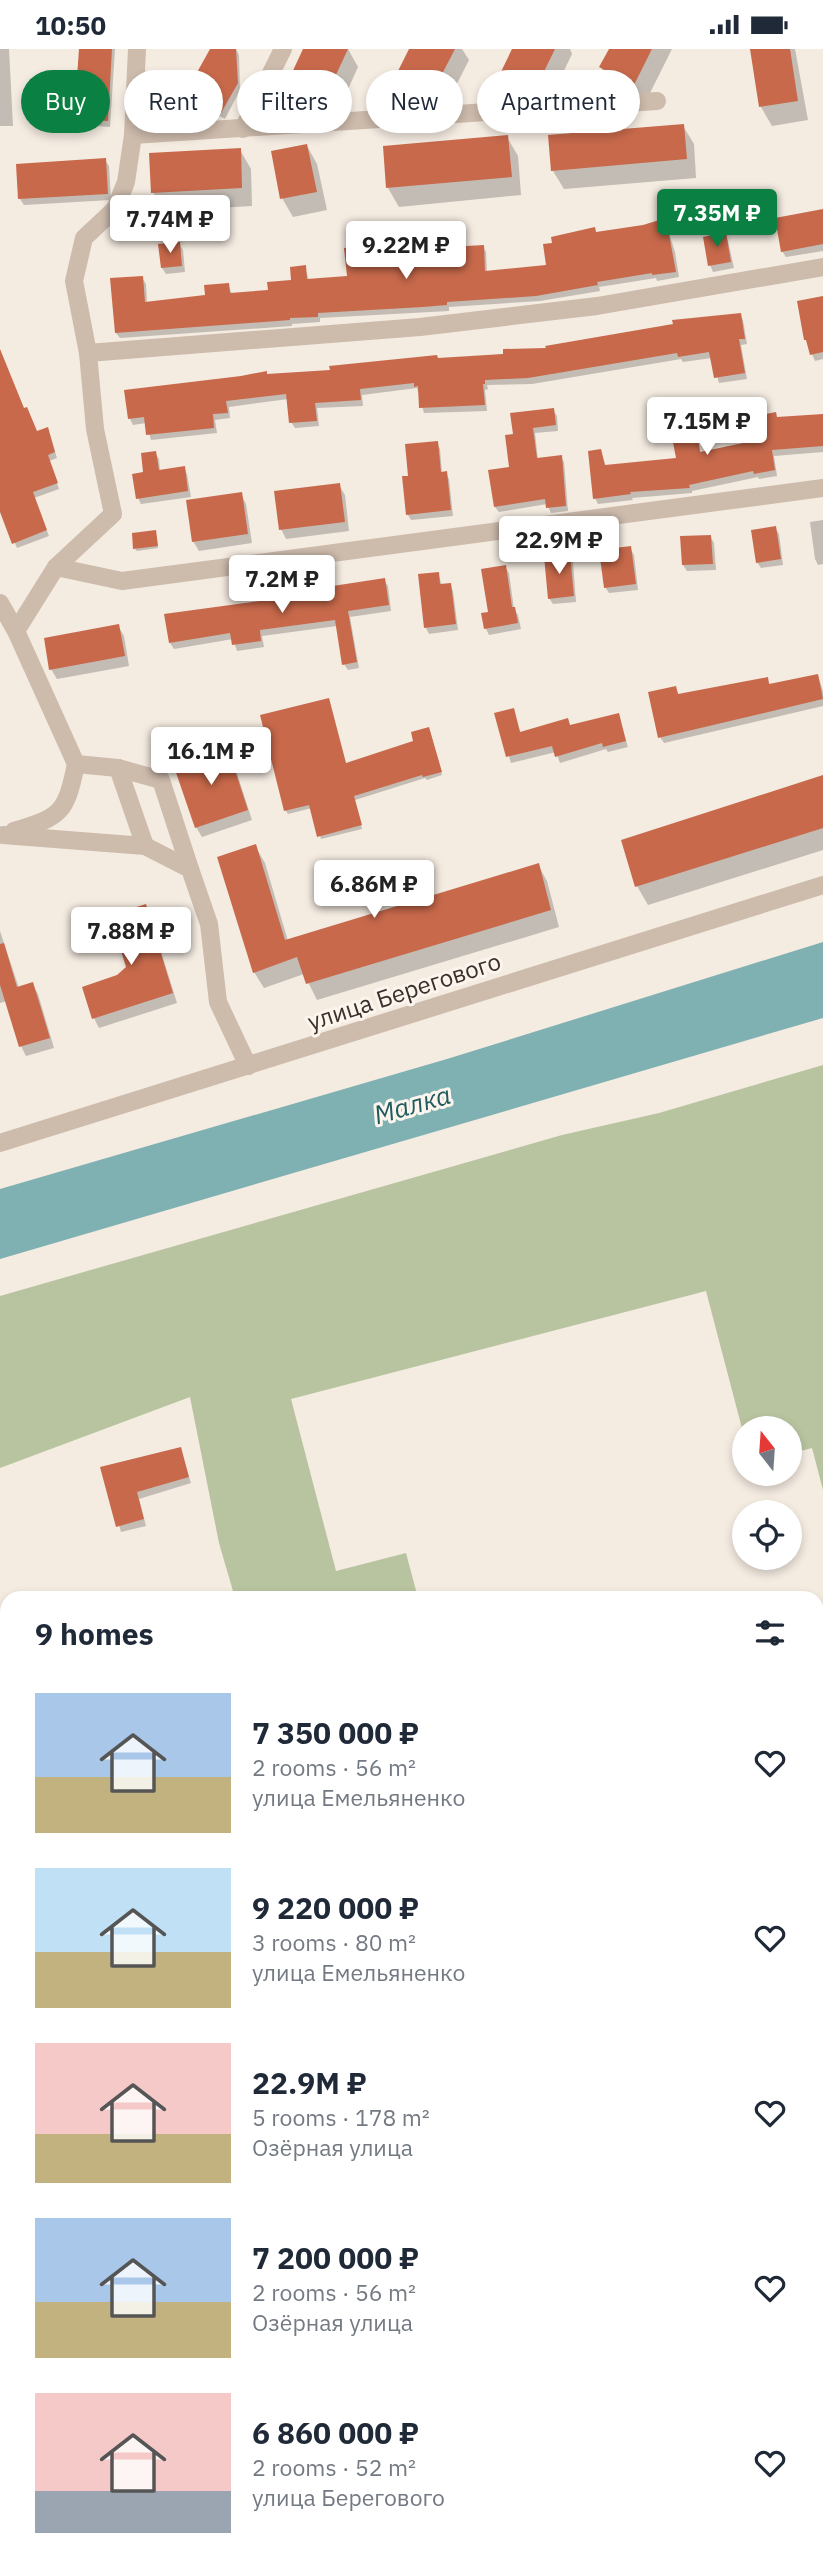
<!DOCTYPE html>
<html lang="en">
<head>
<meta charset="utf-8">
<style>
  :root { --surface:#fff; --page:#f2f2f3; --text:#1f2937; --muted:#747a83; --accent:#0b8043 }
  body { margin:0; font-family:"IBM Plex Sans",sans-serif; background:var(--page); color:var(--text); height:100vh; display:flex; flex-direction:column; font-size:26px; white-space:nowrap }
  * { box-sizing:border-box; margin:0 }
  p { font-size:23px; color:var(--muted) }
  .icon { flex:none; width:38px; height:38px; fill:none; stroke:currentColor; stroke-width:2; stroke-linecap:round; stroke-linejoin:round }
  .map { position:relative; flex:1; overflow:hidden }
  .side { position:absolute; left:0px; top:1542px; width:824px; height:975px; display:flex; flex-direction:column; background:var(--surface); border-radius:21px 21px 0 0; box-shadow:0 4px 10px #0003 }
  .side>* { flex:none }
  .guide { position:absolute; left:21px; top:21px; width:782px; height:63px; display:flex; gap:14px }
  .needle { width:46px; rotate:343deg }
  .controls { position:absolute; left:732px; top:1367px; display:grid; gap:14px }
  .controls a { display:grid; place-items:center; width:70px; height:70px; border-radius:50%; background:var(--surface); box-shadow:0 4px 10px #0003; font-size:35px }
  .price { position:absolute; translate:-50% -60px; padding:0 16px; border-radius:7px; background:#fff; color:#222; font-size:23px; line-height:46px; filter:drop-shadow(0 2px 4px #0008) }
  .price::after { content:''; position:absolute; left:50%; top:42px; width:21px; height:16px; margin-left:-10px; background:inherit; clip-path:polygon(0 0,100% 0,50% 100%) }
  .price.on { background:var(--accent); color:#fff }
  ul { padding:0; list-style:none }
  li { display:flex; align-items:center; gap:21px; height:175px; padding:0 35px }
  li span { display:grid; place-items:center; flex:none; width:196px; height:140px; border-radius:0px; color:#555 }
  li>.icon { margin-inline-start:auto }
  span .icon { width:84px; height:84px; fill:#fffc; stroke-width:1 }
  li b { font-size:30px }
  h2 { display:flex; justify-content:space-between; align-items:center; height:84px; padding:0 35px; font-size:30px }
  .chip { padding:0 24px; border-radius:32px; background:var(--surface); box-shadow:0 4px 10px #0003; font-size:24px; line-height:63px }
  .chip.on { background:var(--accent); color:#fff }
  .status { display:flex; justify-content:space-between; align-items:center; height:49px; padding:0 35px; background:var(--surface); direction:ltr }
  .status svg { height:19px; fill:currentColor }
  .map>svg:first-child { display:block }
  .green { fill:#b8c4a0 }
  .water { fill:#7fb0b2 }
  .shadow { fill:#0003 }
  .building { fill:#c8694b }
  .lines { fill:none; stroke-linecap:round; stroke-linejoin:round }
  .minor { stroke:#cdbbac; stroke-width:18 }
  .labels { text-anchor:middle; dominant-baseline:central; stroke-width:6; stroke-linejoin:round; paint-order:stroke }
  .street-label { font-size:24px; fill:#3b302b; stroke:#fbf5ee }
  .water-label { font-size:26px; font-style:italic; fill:#1f5a5e; stroke:#fbf5ee }
</style>
</head>
<body>
<div class="status"><b>10:50</b><svg viewBox="0 0 49 12"><path d="M0 12V9h3v3zM5 12V6h3v6zM10 12V3h3v9zM15 12V0h3v12zM26 1h20v11H26zM47 4h2v5h-2z"/></svg></div>
<div class="map">
<svg width="823" height="2516" viewBox="0 0 823 2516">
  <rect width="100%" height="100%" fill="#f4ebe1"/>
  <!-- green -->
  <g class="green">
    <path d="M823,1016V1441L812,1399L789,1405V1379H744V1387L706,1242L291,1350L336,1522L406,1504L418,1549H235L219,1494L190,1348L0,1419V1247L562,1086L659,1064Z"/>
    <path d="M397,2510H480L457,2516H375Z"/>
  </g>
  <!-- water -->
  <path class="water" d="M823,893V969L0,1210V1140L447,1010Z"/>
  <!-- shadow -->
  <g class="shadow">
    <path d="M0,0H9L13,77H0Z"/>
    <path d="M80,0H115L110,78L80,76L76,70Z"/>
    <path d="M212,0H236L239,6L240,41L225,70L191,51L187,45Z"/>
    <path d="M304,0H348L358,18L332,76L296,60L285,41Z"/>
    <path d="M411,0H462L469,11L439,70L405,53L394,34Z"/>
    <path d="M514,0H570L572,5L544,63L511,47L500,28Z"/>
    <path d="M611,0H672L645,54L612,37L601,18Z"/>
    <path d="M751,0H795L808,71L772,77L761,58Z"/>
    <path d="M683,77L694,95L696,129L564,140L553,122Z"/>
    <path d="M507,88L518,107L521,146L399,158L388,139Z"/>
    <path d="M307,97L317,115L327,161L293,168L282,149Z"/>
    <path d="M240,101L251,120L252,157L164,162L153,143Z"/>
    <path d="M105,111L109,117L111,151L24,156L20,150Z"/>
    <path d="M823,162V202L786,208L782,202Z"/>
    <path d="M665,171L675,203L679,228L657,232L656,229L599,238L600,242L540,252L449,258V262L320,269V273L292,275V277L120,289L116,284L142,229L146,235L147,254L206,247L228,235L232,245L270,243L293,233L305,218L309,232L349,229L372,198L376,207L416,202L428,188L431,194L447,191L451,199L483,197L486,203L487,223L548,217L597,184L643,178Z"/>
    <path d="M725,185L728,192L734,219L713,223L710,216Z"/>
    <path d="M179,195L183,201L185,223L166,225L162,219Z"/>
    <path d="M823,249V310L815,312L806,291Z"/>
    <path d="M740,265L743,271L747,295L741,296L747,330L719,334L712,309L683,313L681,310L532,335L487,336L488,340L485,341L487,362L424,364L417,339L362,346L363,357L317,359L319,377L295,379L291,373L288,350L229,358L230,369L215,371L217,384L151,391L146,374L133,376L130,370L126,342L548,301Z"/>
    <path d="M9,324L24,361L37,384L47,380L50,386L57,409L49,412L59,440L34,449L49,487L17,499L0,458V327Z"/>
    <path d="M553,361L557,367L558,382L535,384L538,411L561,408L564,413L568,462L551,464L547,455L499,463L495,458L511,420L515,387Z"/>
    <path d="M823,366V403L774,407L777,427L759,430L758,428L692,442V444L632,449L633,451L598,455L595,449L600,402L606,418L678,411L695,380L701,405L750,395L778,370Z"/>
    <path d="M437,394L440,400L442,425L446,424L449,430L453,467L411,471L408,466L410,428Z"/>
    <path d="M155,404L159,410L160,422L184,419L187,425L191,448L141,455L138,449Z"/>
    <path d="M339,436L345,446L349,482L286,490L281,480Z"/>
    <path d="M241,445L246,455L252,494L199,502L193,492Z"/>
    <path d="M823,471V515L818,516L815,510L810,473Z"/>
    <path d="M775,479L779,485L783,516L761,519L757,513Z"/>
    <path d="M156,486L158,499L137,502L135,500Z"/>
    <path d="M710,487L714,494L716,521L687,522L683,516Z"/>
    <path d="M630,499L634,506L638,541L609,544L605,538Z"/>
    <path d="M569,507L573,513L576,553L553,555L549,549Z"/>
    <path d="M505,518L509,524L514,560L518,566L521,580L489,586L486,580Z"/>
    <path d="M438,524L442,537L450,536L453,542L458,581L429,585L426,579Z"/>
    <path d="M384,531L388,537L391,562L350,568L359,619L348,621L344,615L337,577L262,587L264,598L237,602L233,590L174,600L170,594L276,551Z"/>
    <path d="M118,577L124,587L129,617L57,630L51,620Z"/>
    <path d="M818,627L823,642V657L664,694L660,688L675,639L679,646L767,630L771,637Z"/>
    <path d="M328,651L346,715L416,693L430,683L442,726L427,731L425,729L355,751L362,780L321,790L312,759L288,765L286,762L262,668Z"/>
    <path d="M513,661L521,685L571,678L618,666L628,698L608,703L606,700L560,714L556,703L511,714L496,665Z"/>
    <path d="M226,699L232,709L252,771L202,788L196,778Z"/>
    <path d="M823,728V801L648,856L637,837L623,792Z"/>
    <path d="M255,797L265,814L288,892L538,816L547,832L559,878L317,951L304,925L264,939L254,923Z"/>
    <path d="M145,857L150,867L177,954L99,979L94,969L117,928L128,919Z"/>
    <path d="M0,882L19,939L32,935L38,945L54,999L26,1007L21,997L7,952L0,954Z"/>
    <path d="M180,1400L191,1434L139,1450L146,1477L121,1483L103,1419Z"/>
    <path d="M823,1666V1722L818,1724L821,1733L817,1734V1668Z"/>
    <path d="M7,1730V1765L0,1766V1732Z"/>
    <path d="M823,1875V1912L817,1914V1877Z"/>
    <path d="M7,1877V1929L0,1932V1879Z"/>
    <path d="M823,1973V2003L817,2005V1975Z"/>
    <path d="M823,2317V2345L817,2347V2319Z"/>
    <path d="M817,2397L823,2409V2426L817,2428Z"/>
    <path d="M20,2510H77L78,2512L64,2516H22Z"/>
    <path d="M486,2510H534L536,2516H463Z"/>
    <path d="M582,2510H622L624,2516H584Z"/>
    <path d="M774,2510H794L796,2516H776Z"/>
  </g>
  <!-- building -->
  <g class="building">
    <path d="M79,0H112L108,72L74,70Z"/>
    <path d="M210,0H236L238,34L221,64L185,45Z"/>
    <path d="M303,0H348L321,58L284,41Z"/>
    <path d="M409,0H455L428,52L392,34Z"/>
    <path d="M512,0H555L533,45L498,29Z"/>
    <path d="M609,0H652L634,36L599,18Z"/>
    <path d="M750,0H790L798,52L759,58Z"/>
    <path d="M684,75L687,110L551,122L548,86Z"/>
    <path d="M508,86L512,128L386,139L383,97Z"/>
    <path d="M307,95L317,143L280,150L271,102Z"/>
    <path d="M241,99L242,139L151,144L149,104Z"/>
    <path d="M106,109L108,145L18,150L16,115Z"/>
    <path d="M823,160V195L781,203L775,169Z"/>
    <path d="M666,169L676,223L652,226V224L597,233L598,236L536,247L447,253V256L423,258L318,264V268L290,269V271L115,284L110,229L143,227L145,253L205,246L204,236L229,234L230,244L268,241L267,233L291,231L290,218L306,216L307,230L347,227L344,199L373,196L374,205L414,201L413,188L429,186V192L448,189L449,198L484,196L485,222L546,216L543,195L552,194L551,188L595,178L596,183L643,176Z"/>
    <path d="M726,183L731,213L708,217L703,188Z"/>
    <path d="M180,193L182,217L161,219L158,195Z"/>
    <path d="M823,247V303L810,306L806,291H804L797,252Z"/>
    <path d="M741,264L745,290H739L745,324L714,329L709,303L678,308L677,304L528,329L485,331V335H483L485,356L419,359L418,337L414,338V334L360,340L361,351L315,354L317,372L289,374L286,345L226,352L228,364L213,365L214,379L146,386L144,368L128,370L124,341L241,327L267,322V325L330,321L329,317L437,306L438,309L503,305V300L546,299L545,297L673,275L672,271Z"/>
    <path d="M0,300L24,359L27,358L37,382L48,378L55,403L48,406L58,434L33,443L47,481L12,495L0,463Z"/>
    <path d="M554,359L556,376L533,379L537,409L562,406L566,457L546,459L545,450L494,458L488,421L509,418L505,386L513,385L510,364Z"/>
    <path d="M776,363L777,368L823,365V397L772,401L775,421L754,425L753,422L689,436L690,439L630,443L631,445L593,450L588,402L601,400L605,416L676,409L671,383L696,378L700,403L748,393L744,369Z"/>
    <path d="M438,392L441,423L447,422L451,461L406,466L402,427H408L405,395Z"/>
    <path d="M156,402L159,421L185,417L188,442L136,450L132,425L143,423L141,404Z"/>
    <path d="M340,434L345,473L279,481L274,442Z"/>
    <path d="M242,443L248,485L192,493L186,451Z"/>
    <path d="M776,477L781,510L756,514L751,481Z"/>
    <path d="M156,481L158,497L133,500L132,484Z"/>
    <path d="M711,486L713,515L682,516L680,487Z"/>
    <path d="M631,497L636,535L604,539L599,501Z"/>
    <path d="M570,505L574,547L548,550L544,507Z"/>
    <path d="M506,516L512,558H515L518,574L484,580L481,564L488,563L481,520Z"/>
    <path d="M439,523L440,535L451,534L456,575L424,579L418,525Z"/>
    <path d="M385,529L389,556L348,562L357,613L342,616L335,571L260,581L261,592L232,596L230,584L169,594L164,565L274,550V546Z"/>
    <path d="M119,575L125,607L49,621L44,589Z"/>
    <path d="M818,625L823,650L658,689L648,643L676,637L678,645L768,628L769,635Z"/>
    <path d="M329,649L346,714L413,692L411,683L429,678L442,723L423,728L422,726L354,747L362,776L317,788L309,756L284,762L260,666Z"/>
    <path d="M514,659L520,683L568,669L570,676L619,664L626,692L603,698L602,694L555,708L552,697L506,708L494,664Z"/>
    <path d="M227,697L248,761L195,779L173,715Z"/>
    <path d="M823,726V779L635,838L621,791Z"/>
    <path d="M256,795L285,891L539,814L551,861L306,935L297,908L253,924L217,808Z"/>
    <path d="M146,855L173,944L92,970L82,938L117,926L126,918L110,866Z"/>
    <path d="M4,894L17,938L33,933L50,989L19,998L0,936V895Z"/>
    <path d="M181,1398L189,1428L137,1443L144,1470L116,1478L100,1418Z"/>
  </g>
  <g class="lines">
    <!-- minor -->
    <g class="minor">
      <path d="M243,80L283,0"/>
      <path d="M133,86L657,52"/>
      <path d="M88,304L420,278L597,257L823,218"/>
      <path d="M56,518L122,532L823,439"/>
      <path d="M0,554L16,582L76,715"/>
      <path d="M16,582L56,518L113,465L95,380L88,304L74,232L84,189L115,160L126,133L133,86L137,0"/>
      <path d="M76,715L118,719L145,797"/>
      <path d="M118,719L161,731L190,820"/>
      <path d="M14,782C61,768 66,764 76,715"/>
      <path d="M3,786L145,797L190,820L209,875L218,953L248,1017"/>
      <path d="M0,1094L823,836"/>
      <path d="M817,1627L823,1625"/>
      <path d="M0,1833L7,1831"/>
      <path d="M817,1944L823,1942"/>
      <path d="M0,2206L7,2217"/>
      <path d="M817,2368L823,2367"/>
      <path d="M118,2516L119,2510"/>
      <path d="M336,2516L357,2510"/>
    </g>
  </g>
  <g class="labels">
    <!-- street labels -->
    <g class="street-label">
      <text transform="translate(404 942) rotate(-18)">улица Берегового</text>
    </g>
    <!-- water labels -->
    <g class="water-label">
      <text transform="translate(412 1055) rotate(-16)">Малка</text>
    </g>
  </g>
</svg>
<div class="controls">
<a><svg class="needle" viewBox="-14 -14 28 28"><path d="M0-13l5 13h-10z" fill="#e53935"/><path d="M0 13l5-13h-10z" fill="#747a83"/></svg></a>
<a><svg class="icon" aria-label="locate" viewBox="0 0 24 24"><circle cx="12" cy="12" r="6"/><path d="M12 2v4M12 18v4M2 12h4M18 12h4"/></svg></a>
</div>
<b class="price on" style="left:717px;top:200px">7.35M ₽</b>
<b class="price" style="left:170px;top:206px">7.74M ₽</b>
<b class="price" style="left:406px;top:232px">9.22M ₽</b>
<b class="price" style="left:707px;top:408px">7.15M ₽</b>
<b class="price" style="left:559px;top:527px">22.9M ₽</b>
<b class="price" style="left:282px;top:566px">7.2M ₽</b>
<b class="price" style="left:211px;top:738px">16.1M ₽</b>
<b class="price" style="left:374px;top:871px">6.86M ₽</b>
<b class="price" style="left:131px;top:918px">7.88M ₽</b>
<div class="guide">
<a class="chip on">Buy</a>
<a class="chip">Rent</a>
<a class="chip">Filters</a>
<a class="chip">New</a>
<a class="chip">Apartment</a>
</div>
<section class="side">
<h2>9 homes<svg class="icon" aria-label="filters" viewBox="0 0 24 24"><path d="M4 7h16M4 17h16"/><circle cx="9" cy="7" r="2"/><circle cx="15" cy="17" r="2"/></svg></h2>
<ul>
<li><span style="background:linear-gradient(#a9c7e8 60%,#c2b280 0)"><svg class="icon" aria-label="home" viewBox="0 0 24 24"><path d="M3 11l9-7 9 7M6 9v11h12V9"/></svg></span><div><b>7 350 000 ₽</b><p>2 rooms · 56 m²</p><p>улица Емельяненко</p></div><svg class="icon" aria-label="heart" viewBox="0 0 24 24"><path d="M12 20l-8-8c-3-5 5-10 8-4 3-6 11-1 8 4z"/></svg></li>
<li><span style="background:linear-gradient(#bfe0f5 60%,#c2b280 0)"><svg class="icon" aria-label="home" viewBox="0 0 24 24"><path d="M3 11l9-7 9 7M6 9v11h12V9"/></svg></span><div><b>9 220 000 ₽</b><p>3 rooms · 80 m²</p><p>улица Емельяненко</p></div><svg class="icon" aria-label="heart" viewBox="0 0 24 24"><path d="M12 20l-8-8c-3-5 5-10 8-4 3-6 11-1 8 4z"/></svg></li>
<li><span style="background:linear-gradient(#f6c9c9 65%,#c2b280 0)"><svg class="icon" aria-label="home" viewBox="0 0 24 24"><path d="M3 11l9-7 9 7M6 9v11h12V9"/></svg></span><div><b>22.9M ₽</b><p>5 rooms · 178 m²</p><p>Озёрная улица</p></div><svg class="icon" aria-label="heart" viewBox="0 0 24 24"><path d="M12 20l-8-8c-3-5 5-10 8-4 3-6 11-1 8 4z"/></svg></li>
<li><span style="background:linear-gradient(#a9c7e8 60%,#c2b280 0)"><svg class="icon" aria-label="home" viewBox="0 0 24 24"><path d="M3 11l9-7 9 7M6 9v11h12V9"/></svg></span><div><b>7 200 000 ₽</b><p>2 rooms · 56 m²</p><p>Озёрная улица</p></div><svg class="icon" aria-label="heart" viewBox="0 0 24 24"><path d="M12 20l-8-8c-3-5 5-10 8-4 3-6 11-1 8 4z"/></svg></li>
<li><span style="background:linear-gradient(#f6c9c9 70%,#9aa5b1 0)"><svg class="icon" aria-label="home" viewBox="0 0 24 24"><path d="M3 11l9-7 9 7M6 9v11h12V9"/></svg></span><div><b>6 860 000 ₽</b><p>2 rooms · 52 m²</p><p>улица Берегового</p></div><svg class="icon" aria-label="heart" viewBox="0 0 24 24"><path d="M12 20l-8-8c-3-5 5-10 8-4 3-6 11-1 8 4z"/></svg></li>
</ul>
</section>
</div>
</body>
</html>
